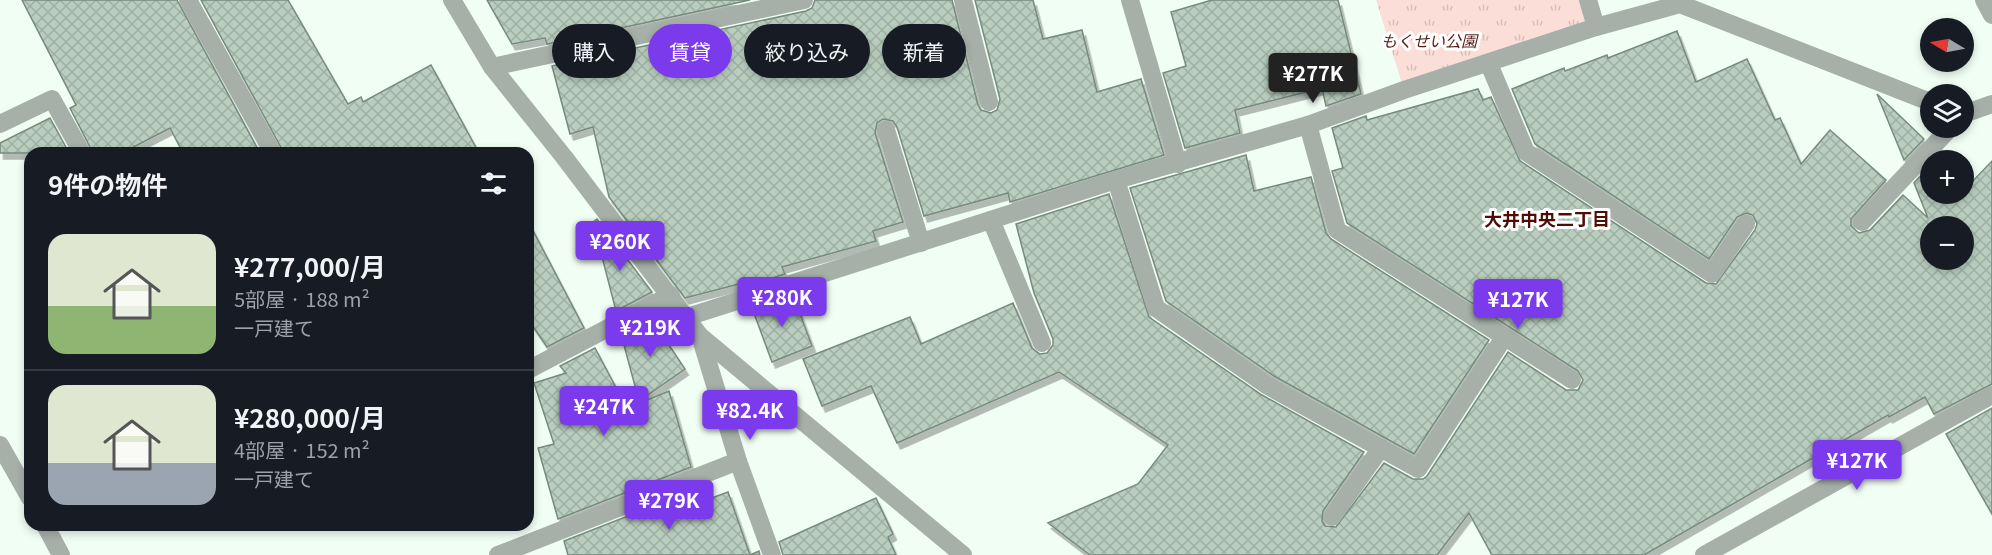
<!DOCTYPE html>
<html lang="ja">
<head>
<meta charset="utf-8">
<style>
  :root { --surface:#171b24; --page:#20242c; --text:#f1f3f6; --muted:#9ea1a6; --line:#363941; --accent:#7c3aed }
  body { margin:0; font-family:Georgia,"Noto Sans JP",serif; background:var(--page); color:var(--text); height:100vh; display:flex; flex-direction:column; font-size:22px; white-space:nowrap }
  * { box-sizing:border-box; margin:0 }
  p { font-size:20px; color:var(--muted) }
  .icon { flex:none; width:33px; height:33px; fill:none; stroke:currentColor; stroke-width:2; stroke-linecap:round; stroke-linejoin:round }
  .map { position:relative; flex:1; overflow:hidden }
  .drawer { position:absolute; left:24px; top:147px; width:510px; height:384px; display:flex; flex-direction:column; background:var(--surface); border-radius:18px; box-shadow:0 3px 9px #0003 }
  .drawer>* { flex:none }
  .top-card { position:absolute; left:552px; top:24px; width:570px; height:54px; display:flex; gap:12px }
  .needle { width:39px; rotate:280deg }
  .buttons { position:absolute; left:1920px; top:18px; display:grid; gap:12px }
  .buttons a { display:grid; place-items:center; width:54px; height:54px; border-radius:50%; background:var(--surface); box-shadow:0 3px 9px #0003; font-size:30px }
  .price { position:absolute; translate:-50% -51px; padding:0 14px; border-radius:6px; background:var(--accent); color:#fff; font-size:20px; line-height:39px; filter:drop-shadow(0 2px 3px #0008) }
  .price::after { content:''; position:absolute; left:50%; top:36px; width:18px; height:14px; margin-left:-9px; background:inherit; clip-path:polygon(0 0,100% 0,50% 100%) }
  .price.active { background:#222; color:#fff }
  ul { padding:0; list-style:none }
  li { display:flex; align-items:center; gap:18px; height:150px; padding:0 24px }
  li+li { border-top:2px solid var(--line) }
  li span { display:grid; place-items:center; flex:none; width:168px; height:120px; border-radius:18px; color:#555 }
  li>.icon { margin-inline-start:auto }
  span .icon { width:72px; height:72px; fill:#fffc; stroke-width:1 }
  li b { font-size:26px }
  h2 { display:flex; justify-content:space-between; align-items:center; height:72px; padding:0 24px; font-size:26px }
  .pill { padding:0 21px; border-radius:27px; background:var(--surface); box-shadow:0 3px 9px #0003; font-size:21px; line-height:54px }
  .pill.active { background:var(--accent); color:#fff }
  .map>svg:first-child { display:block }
  .park { fill:url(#park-tufts) }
  .building { fill:url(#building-cross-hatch); stroke:#778b7d; stroke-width:1.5; fill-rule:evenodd; filter:url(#shadow) }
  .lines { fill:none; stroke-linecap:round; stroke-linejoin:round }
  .service { stroke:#a6b0a9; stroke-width:18 }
  .minor { stroke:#a6b0a9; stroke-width:18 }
  .tertiary { stroke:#a6b0a9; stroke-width:18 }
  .labels { text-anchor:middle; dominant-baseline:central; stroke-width:6; stroke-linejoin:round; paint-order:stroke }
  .park-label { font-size:16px; font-style:italic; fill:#561f16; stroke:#fff }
  .neighbourhood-label { font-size:18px; font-weight:bold; fill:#510d05; stroke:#fff }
</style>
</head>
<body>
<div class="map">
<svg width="1992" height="555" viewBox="0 0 1992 555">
  <defs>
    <pattern id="park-tufts" width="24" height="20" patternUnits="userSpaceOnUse" patternTransform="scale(1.5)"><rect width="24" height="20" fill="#fcded8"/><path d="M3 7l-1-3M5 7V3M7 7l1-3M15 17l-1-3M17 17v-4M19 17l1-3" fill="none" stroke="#d7beb8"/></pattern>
    <pattern id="building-cross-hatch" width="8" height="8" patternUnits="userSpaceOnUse" patternTransform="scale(1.5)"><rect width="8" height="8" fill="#b9cebf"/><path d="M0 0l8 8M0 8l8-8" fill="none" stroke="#9eb0a3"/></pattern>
    <filter id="shadow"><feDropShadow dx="3.5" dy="6" stdDeviation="0" flood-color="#0004"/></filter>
  </defs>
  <rect width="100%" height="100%" fill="#f1fef4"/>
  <!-- park -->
  <path class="park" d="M1376,0H1585L1596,27L1404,90Z"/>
  <!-- building -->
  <g class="building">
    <path d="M22,0H177L260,153H183L170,128L122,153H93L70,108L76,105Z"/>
    <path d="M201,0H288L348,104L361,97L363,102L431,65L479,153H284Z"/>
    <path d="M487,0H750L547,44L545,38L512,44Z"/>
    <path d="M815,0H952L978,105L981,110L991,113L997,110L1000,99L975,0H1033L1043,39L1082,30L1097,92L1141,79L1164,155L1010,202L1008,193L924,216L897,127L893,121L883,119L877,123L875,133L903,222L873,231L876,241L782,267L785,274L744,287L743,283L685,298L609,197L593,127L570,134L552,66L806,11L812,8Z"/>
    <path d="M1212,0H1338L1361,94L1326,106L1322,88L1235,110L1240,133L1185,148L1163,73L1186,66L1171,12Z"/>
    <path d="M1677,31L1696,82L1747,59L1775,120L1780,118L1801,164L1830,130L1886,180L1851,219V226L1859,233L1870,230L1903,195L1928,218L1914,183L1930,165V194H1964V177L1970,184L1992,161V384L1934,414L1925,397L1889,417L1888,415L1644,555H1492L1469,513L1437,555H1090L1048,523L1138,484L1168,445L1059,372L897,443L871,386L822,406L803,359L910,317L921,344L1013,303L1032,348L1040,354L1047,353L1053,345V339L1034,293L1016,224L1109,194L1149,317L1262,395L1364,452L1323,511L1322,521L1325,526L1336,527L1384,463L1413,479H1423L1427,476L1508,352L1566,390H1578L1583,380L1578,371L1347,223L1332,171L1343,168L1332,128L1366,116L1367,120L1478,89L1483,100L1491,97L1520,161L1706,283L1716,284L1755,230L1757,224L1753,215L1746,213L1737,217L1709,259L1535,144L1512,89L1564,68L1565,71L1607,55L1608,58ZM1930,226H1964V260H1930Z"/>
    <path d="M1877,94L1924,139L1904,160Z"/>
    <path d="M50,118L69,153H0V143Z"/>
    <path d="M1246,155L1254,191L1311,177L1326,233L1331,239L1489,340L1414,454L1274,376L1166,301L1130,188Z"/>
    <path d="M597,219L652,292L616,311L593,222Z"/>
    <path d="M528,221L584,328L547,347L528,319Z"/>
    <path d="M793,295L812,346L772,362L752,308Z"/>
    <path d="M651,318L685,369L639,401L621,334Z"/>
    <path d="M595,348L627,408L669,391L691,467L558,519L538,448L554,444L534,383L566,373L560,366Z"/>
    <path d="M1992,408V514L1946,434Z"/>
    <path d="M697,489L701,502L728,492L750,555L759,551L760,555H568L564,541Z"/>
    <path d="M876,498L893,534L888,537L896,555H783L779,542Z"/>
  </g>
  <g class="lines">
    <!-- service -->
    <g class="service">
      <path d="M188,0L273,153"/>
      <path d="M963,0L989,102"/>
      <path d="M1489,64L1526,152L1712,274L1746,224"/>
      <path d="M492,67L804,0"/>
      <path d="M0,124L52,99L82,153"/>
      <path d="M1308,125L1337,230L1572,380"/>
      <path d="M886,130L921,243"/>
      <path d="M1116,180L1156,308L1268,386L1418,469L1505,336"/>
      <path d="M991,220L1042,343"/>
      <path d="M528,370L671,295"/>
      <path d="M1332,517L1381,448"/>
      <path d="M498,555L738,461"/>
    </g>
    <!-- minor -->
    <g class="minor">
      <path d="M452,0L492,67L564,157L700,336L963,555"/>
      <path d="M1130,0L1178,164"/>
      <path d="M1588,0L1596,27"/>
      <path d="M1964,114L1992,104"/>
      <path d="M1862,222L1950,128"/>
      <path d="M687,317L1116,180L1308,125L1404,90L1596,27L1680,4L1930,102"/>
      <path d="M700,336L738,461L772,555"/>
      <path d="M0,445L30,498"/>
      <path d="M45,525L61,555"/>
      <path d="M1704,555L1992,395"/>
    </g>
    <!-- tertiary -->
    <path class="tertiary" d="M1984,0L1992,15"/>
  </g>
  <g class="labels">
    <!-- park labels -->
    <g class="park-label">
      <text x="1429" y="40">もくせい公園</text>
    </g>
    <!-- neighbourhood labels -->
    <g class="neighbourhood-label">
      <text x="1547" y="218">大井中央二丁目</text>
    </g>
  </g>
</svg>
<div class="buttons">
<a><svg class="needle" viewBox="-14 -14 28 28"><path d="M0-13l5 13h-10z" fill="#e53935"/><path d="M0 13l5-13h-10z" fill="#9ea1a6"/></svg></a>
<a><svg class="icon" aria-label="layers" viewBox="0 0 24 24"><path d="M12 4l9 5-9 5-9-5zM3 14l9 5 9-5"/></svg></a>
<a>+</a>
<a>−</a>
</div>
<b class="price active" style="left:1313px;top:104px">¥277K</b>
<b class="price" style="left:620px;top:272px">¥260K</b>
<b class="price" style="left:782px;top:328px">¥280K</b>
<b class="price" style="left:1518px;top:330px">¥127K</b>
<b class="price" style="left:650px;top:358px">¥219K</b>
<b class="price" style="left:604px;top:437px">¥247K</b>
<b class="price" style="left:750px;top:441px">¥82.4K</b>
<b class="price" style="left:1857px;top:491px">¥127K</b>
<b class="price" style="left:669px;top:531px">¥279K</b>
<div class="top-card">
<a class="pill">購入</a>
<a class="pill active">賃貸</a>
<a class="pill">絞り込み</a>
<a class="pill">新着</a>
</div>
<section class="drawer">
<h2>9件の物件<svg class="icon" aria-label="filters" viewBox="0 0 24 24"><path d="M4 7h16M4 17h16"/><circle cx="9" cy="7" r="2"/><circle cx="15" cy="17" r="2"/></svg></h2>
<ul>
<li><span style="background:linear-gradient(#dfe7d0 60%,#8fb573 0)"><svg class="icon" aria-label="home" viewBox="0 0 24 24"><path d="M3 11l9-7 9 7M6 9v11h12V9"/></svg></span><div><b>¥277,000/月</b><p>5部屋 · 188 m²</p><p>一戸建て</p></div></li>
<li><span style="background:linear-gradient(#dfe7d0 65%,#9aa5b1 0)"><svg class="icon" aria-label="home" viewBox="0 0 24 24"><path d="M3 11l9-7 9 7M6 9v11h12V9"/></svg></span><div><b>¥280,000/月</b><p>4部屋 · 152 m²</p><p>一戸建て</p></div></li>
</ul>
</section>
</div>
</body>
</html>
